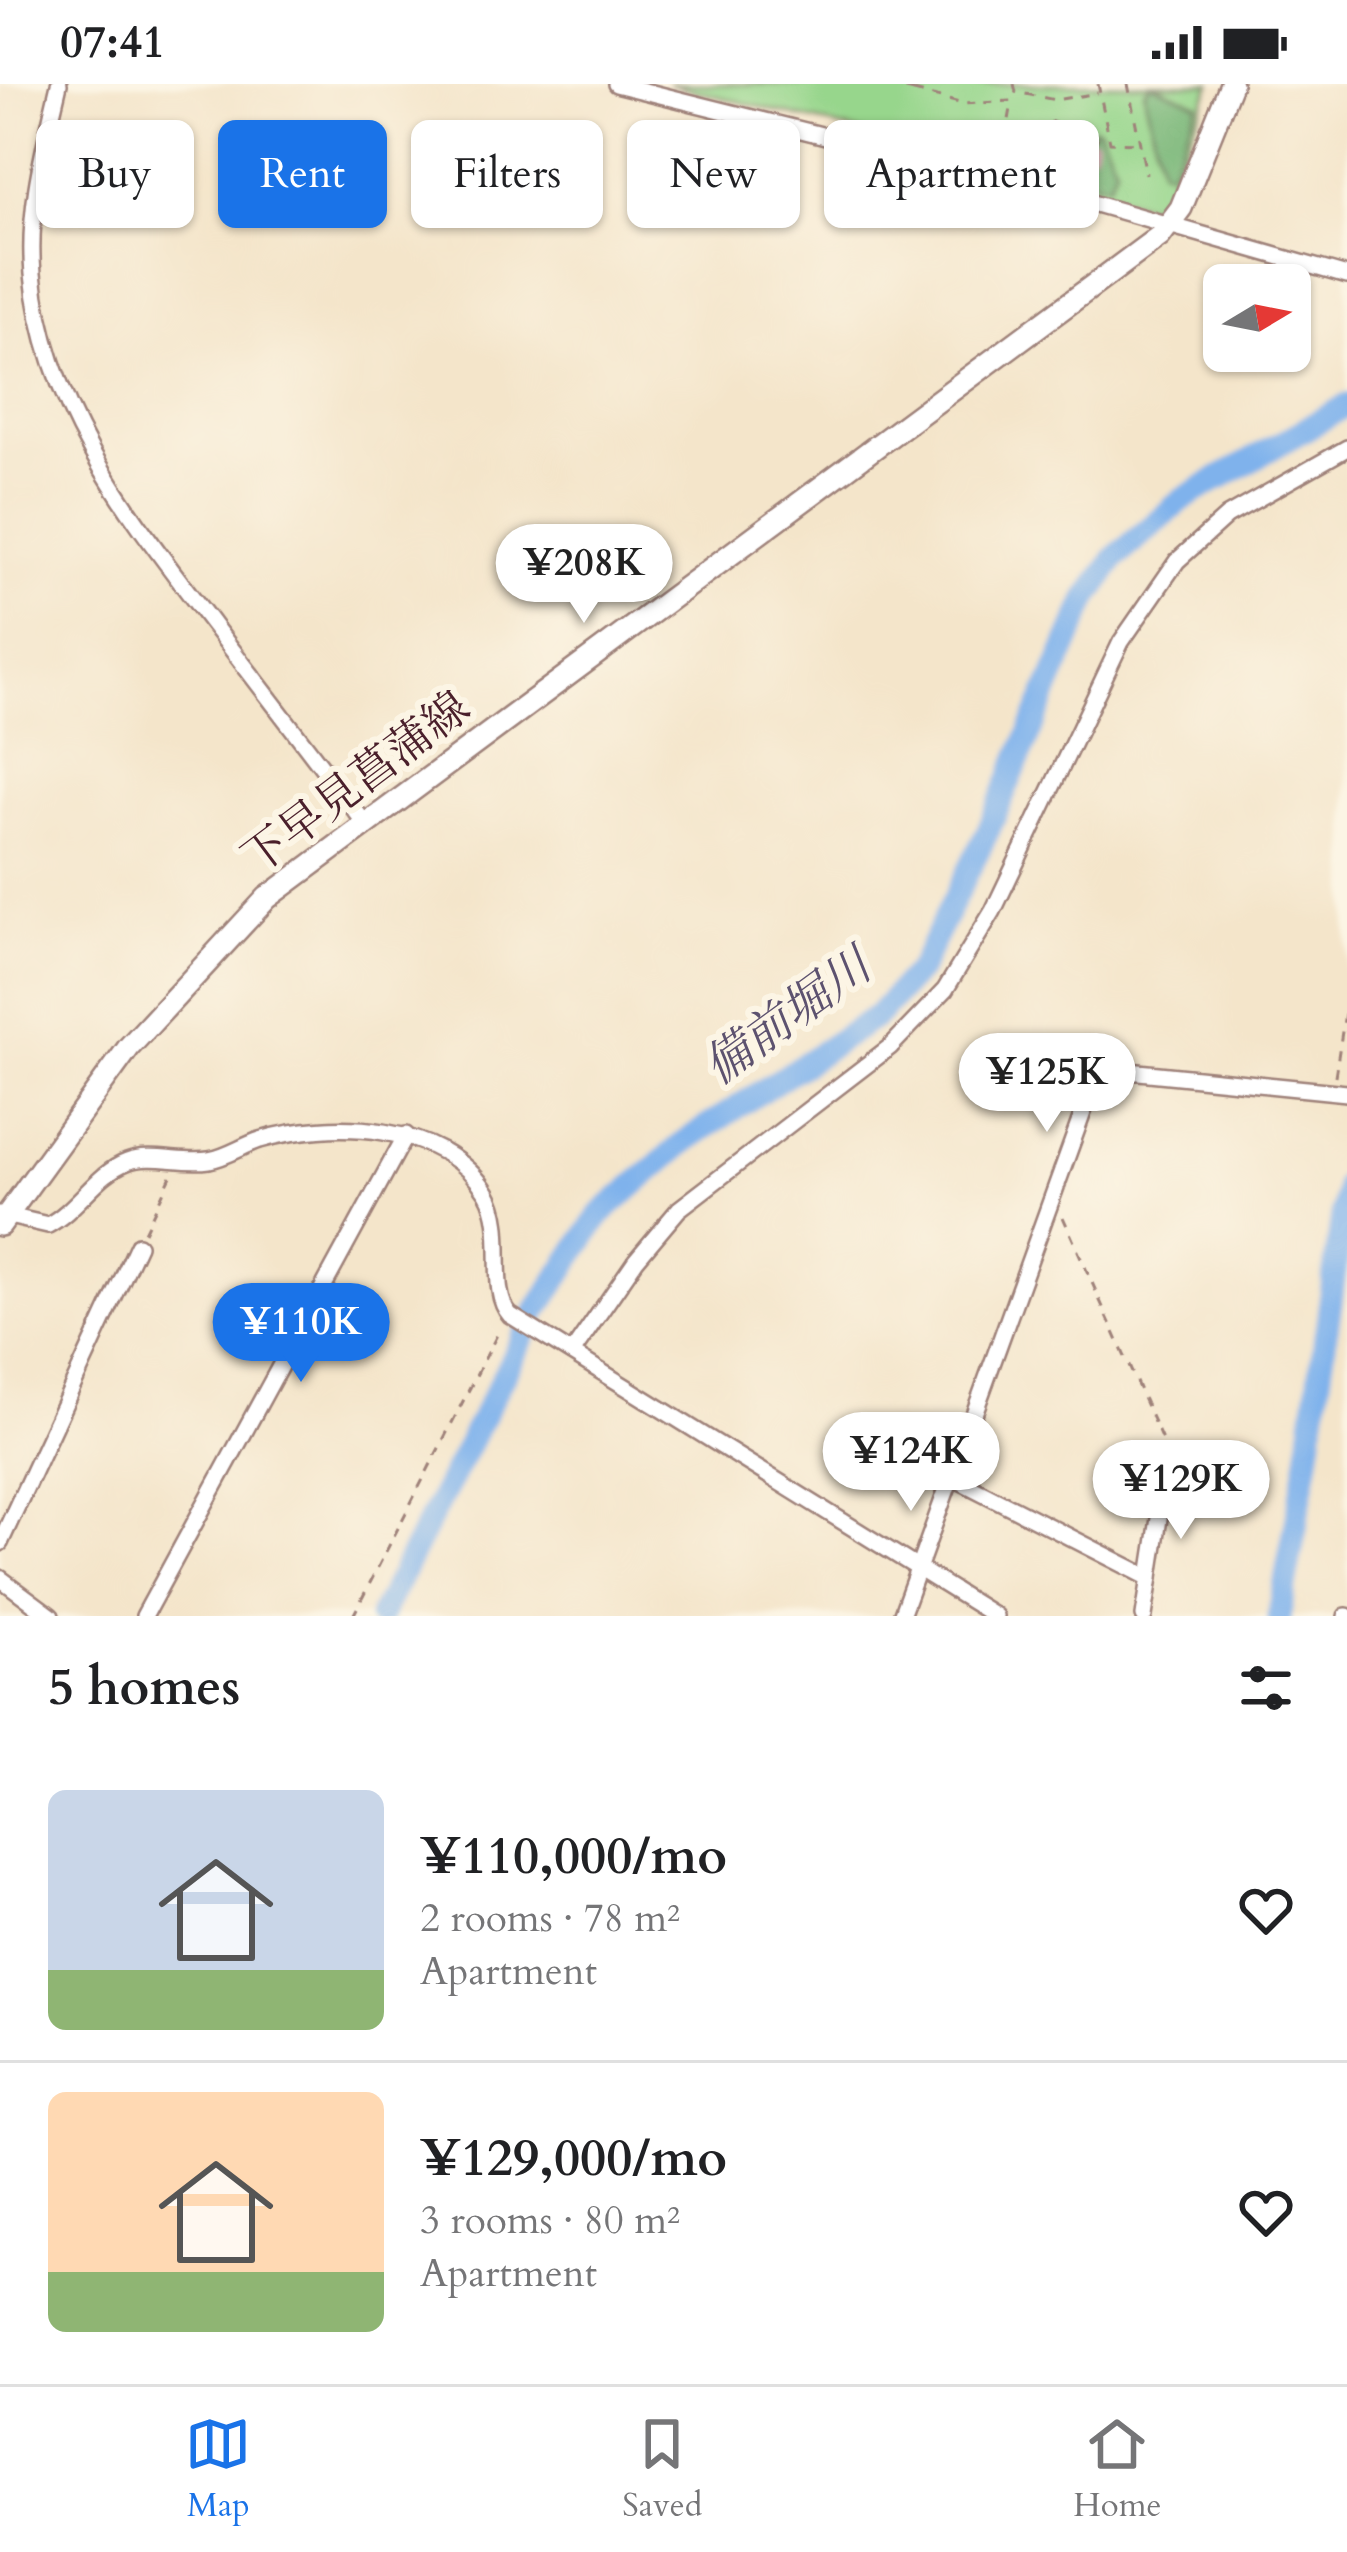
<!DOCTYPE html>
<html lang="en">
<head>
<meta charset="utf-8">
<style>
  :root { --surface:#fff; --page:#f2f2f2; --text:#202124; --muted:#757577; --line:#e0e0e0; --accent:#1a73e8 }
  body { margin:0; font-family:Cardo,"Noto Serif JP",serif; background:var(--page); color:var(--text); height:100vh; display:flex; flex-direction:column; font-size:45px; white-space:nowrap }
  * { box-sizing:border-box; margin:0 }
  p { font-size:39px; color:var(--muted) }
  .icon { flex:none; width:66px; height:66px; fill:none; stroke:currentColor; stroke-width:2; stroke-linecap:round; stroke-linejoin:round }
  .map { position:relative; height:1532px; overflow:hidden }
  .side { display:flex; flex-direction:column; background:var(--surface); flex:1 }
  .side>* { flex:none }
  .guide { position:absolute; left:36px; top:36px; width:1275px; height:108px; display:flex; gap:24px }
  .needle { width:78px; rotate:80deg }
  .controls { position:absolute; left:1203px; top:180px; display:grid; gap:24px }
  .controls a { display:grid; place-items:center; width:108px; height:108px; border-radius:18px; background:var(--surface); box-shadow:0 3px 9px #0004; font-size:60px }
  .price { position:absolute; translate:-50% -102px; padding:0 27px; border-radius:42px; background:#fff; color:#222; font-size:39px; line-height:78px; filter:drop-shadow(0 3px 6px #0008) }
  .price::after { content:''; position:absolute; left:50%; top:72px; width:36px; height:27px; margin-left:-18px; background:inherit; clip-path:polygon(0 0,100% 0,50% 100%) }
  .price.selected { background:var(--accent); color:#fff }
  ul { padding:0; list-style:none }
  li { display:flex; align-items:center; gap:36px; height:300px; padding:0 48px }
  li+li { border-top:3px solid var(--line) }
  li span { display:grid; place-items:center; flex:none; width:336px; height:240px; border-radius:18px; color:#555 }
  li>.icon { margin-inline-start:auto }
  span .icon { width:144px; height:144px; fill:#fffc; stroke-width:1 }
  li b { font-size:51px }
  h2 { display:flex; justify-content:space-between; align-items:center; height:144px; padding:0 48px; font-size:51px }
  .tag { padding:0 42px; border-radius:18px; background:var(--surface); box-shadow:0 3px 9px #0004; font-size:42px; line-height:108px }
  .tag.selected { background:var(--accent); color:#fff }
  .status { display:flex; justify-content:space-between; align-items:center; height:84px; padding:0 60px; background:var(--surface); direction:ltr }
  .status svg { height:33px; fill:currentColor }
  .tabs { display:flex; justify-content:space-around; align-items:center; height:168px; border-top:3px solid var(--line); background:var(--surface); font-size:33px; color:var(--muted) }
  .tabs a { display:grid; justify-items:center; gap:6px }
  .tabs .selected { color:var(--accent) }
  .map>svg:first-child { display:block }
  .green { fill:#97d68c; stroke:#707a5c; stroke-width:3 }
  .forest { fill:#79b778; stroke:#626b52; stroke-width:3 }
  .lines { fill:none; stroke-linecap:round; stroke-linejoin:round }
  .river { stroke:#7fb2ec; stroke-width:24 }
  .building { fill:#dca4b6 }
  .minor-casing { stroke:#9f827a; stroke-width:20 }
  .major-casing { stroke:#9f827a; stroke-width:26 }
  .path { stroke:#9f827a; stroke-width:3; stroke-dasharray:9 9; stroke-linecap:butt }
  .minor { stroke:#fff; stroke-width:15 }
  .major { stroke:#fff; stroke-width:21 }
  .labels { text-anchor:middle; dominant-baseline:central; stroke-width:12; stroke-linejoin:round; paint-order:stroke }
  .street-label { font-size:45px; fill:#4a1f2b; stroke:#fcf5e5 }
  .water-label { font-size:48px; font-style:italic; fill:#5d526f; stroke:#fcf5e5 }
</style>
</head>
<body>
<div class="status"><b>07:41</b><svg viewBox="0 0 49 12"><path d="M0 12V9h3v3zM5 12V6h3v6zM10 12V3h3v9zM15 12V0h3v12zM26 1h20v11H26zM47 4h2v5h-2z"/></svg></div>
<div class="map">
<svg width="1347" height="1532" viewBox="0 0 1347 1532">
  <rect width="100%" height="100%" fill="#fcf5e5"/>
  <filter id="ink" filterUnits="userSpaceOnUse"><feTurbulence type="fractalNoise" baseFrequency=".00833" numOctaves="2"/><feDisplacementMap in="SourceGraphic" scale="24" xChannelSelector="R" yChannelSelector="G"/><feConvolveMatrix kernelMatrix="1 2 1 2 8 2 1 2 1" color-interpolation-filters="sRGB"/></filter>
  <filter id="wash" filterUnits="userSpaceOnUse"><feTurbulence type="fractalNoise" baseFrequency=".004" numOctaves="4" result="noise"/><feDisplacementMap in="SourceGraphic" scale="48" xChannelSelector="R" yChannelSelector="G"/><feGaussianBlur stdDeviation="2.7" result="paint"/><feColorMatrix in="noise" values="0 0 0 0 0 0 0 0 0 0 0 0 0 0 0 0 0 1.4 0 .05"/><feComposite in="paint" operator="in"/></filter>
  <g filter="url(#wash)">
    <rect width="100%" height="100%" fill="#f4e5ca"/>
    <!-- green -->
    <path class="green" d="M668,0H1211L1164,113L1148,121Z"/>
    <!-- forest -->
    <g class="forest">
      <path d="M1151,0L1198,19L1170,87L1161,85L1144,8Z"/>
      <path d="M1092,44H1099L1116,83L1109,100L1058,90L1047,82L1075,74Z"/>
    </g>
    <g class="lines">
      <!-- river -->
      <g class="river">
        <path d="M380,1532L535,1230L600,1131L687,1056L878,931L920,884L988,747L1088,514L1115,474L1183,415L1347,321"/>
        <path d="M1279,1532L1308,1376L1347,1100"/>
      </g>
    </g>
    <g id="blocks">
      <!-- building -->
      <path class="building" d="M1052,38L1097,55L1094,70L1045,66Z"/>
    </g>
  </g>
  <g filter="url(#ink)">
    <use href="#blocks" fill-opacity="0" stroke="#9f827a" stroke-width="3"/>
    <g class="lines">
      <!-- minor casing -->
      <g class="minor-casing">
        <g id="minor">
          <path d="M59,0C45,61 27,126 33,190C46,329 132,434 214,542C264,607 314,673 364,738"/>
          <path d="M616,0L1071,113L1347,192"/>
          <path d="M0,1130L48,1141C77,1126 97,1089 127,1078C150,1069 183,1080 209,1076C227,1073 242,1062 260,1056C331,1035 443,1038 487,1109C509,1146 487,1206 510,1231L995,1532"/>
          <path d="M572,1269L636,1176L679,1125L890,963L945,906L993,827L1121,558L1177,477L1227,432L1347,364"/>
          <path d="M952,1393L1150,1494"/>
          <path d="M0,1459L138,1161"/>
          <path d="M0,1494L51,1532"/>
          <path d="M144,1532L406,1051"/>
          <path d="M901,1532L1099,984L1347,1009"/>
          <path d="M1144,1532L1162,1415"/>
          <path d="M1346,1532H1347"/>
        </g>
      </g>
      <!-- major casing -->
      <g class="major-casing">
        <path id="major" d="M0,1141L129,963L267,814L1160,152L1181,124L1231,0"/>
      </g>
      <!-- path -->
      <g class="path">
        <path d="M888,0L914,7L933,0"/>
        <path d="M1014,0L1016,8L1055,16L1098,9"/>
        <path d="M1098,0L1110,58L1138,59"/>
        <path d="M1128,0L1146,90"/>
        <path d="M914,7L963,20L1012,17L1016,8"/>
        <path d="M1006,53L1012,19"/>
        <path d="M1335,992L1347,916"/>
        <path d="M1063,1133L1164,1361V1401"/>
        <path d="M144,1148L171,1092"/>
        <path d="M353,1532L500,1245"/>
      </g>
      <!-- minor -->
      <use href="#minor" class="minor"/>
      <!-- major -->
      <use href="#major" class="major"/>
    </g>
  </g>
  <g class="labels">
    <!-- street labels -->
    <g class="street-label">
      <text transform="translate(356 699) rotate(-37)">下早見菖蒲線</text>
    </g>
    <!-- water labels -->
    <g class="water-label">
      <text transform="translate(787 933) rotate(-36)">備前堀川</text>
    </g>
  </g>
</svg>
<div class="controls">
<a><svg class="needle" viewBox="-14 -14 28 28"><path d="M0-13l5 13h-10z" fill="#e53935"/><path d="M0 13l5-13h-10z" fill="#757577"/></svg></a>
</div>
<b class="price" style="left:584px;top:542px">¥208K</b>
<b class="price" style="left:1047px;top:1051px">¥125K</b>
<b class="price selected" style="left:301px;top:1301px">¥110K</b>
<b class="price" style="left:911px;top:1430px">¥124K</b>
<b class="price" style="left:1181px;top:1458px">¥129K</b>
<div class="guide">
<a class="tag">Buy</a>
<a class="tag selected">Rent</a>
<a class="tag">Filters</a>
<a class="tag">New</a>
<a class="tag">Apartment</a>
</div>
</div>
<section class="side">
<h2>5 homes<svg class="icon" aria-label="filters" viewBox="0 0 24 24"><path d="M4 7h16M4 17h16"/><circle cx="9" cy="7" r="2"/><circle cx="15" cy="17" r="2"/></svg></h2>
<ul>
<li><span style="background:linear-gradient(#c9d6e8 75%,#8fb573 0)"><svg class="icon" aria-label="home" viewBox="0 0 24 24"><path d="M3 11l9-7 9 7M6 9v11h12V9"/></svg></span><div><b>¥110,000/mo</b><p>2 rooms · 78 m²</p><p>Apartment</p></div><svg class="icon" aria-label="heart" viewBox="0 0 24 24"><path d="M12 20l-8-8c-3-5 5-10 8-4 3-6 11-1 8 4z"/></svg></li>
<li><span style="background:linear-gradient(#ffd9b3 75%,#8fb573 0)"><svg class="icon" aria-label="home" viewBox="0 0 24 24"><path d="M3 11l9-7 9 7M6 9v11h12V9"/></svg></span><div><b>¥129,000/mo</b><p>3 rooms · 80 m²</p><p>Apartment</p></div><svg class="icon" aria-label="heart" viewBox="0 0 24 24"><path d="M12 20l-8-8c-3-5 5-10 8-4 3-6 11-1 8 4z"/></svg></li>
</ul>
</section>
<nav class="tabs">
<a class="selected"><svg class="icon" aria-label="map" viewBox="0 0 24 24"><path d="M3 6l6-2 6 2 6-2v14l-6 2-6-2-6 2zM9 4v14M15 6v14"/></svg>Map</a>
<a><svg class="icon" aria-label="saved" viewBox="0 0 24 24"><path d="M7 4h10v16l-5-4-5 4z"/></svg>Saved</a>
<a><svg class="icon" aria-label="home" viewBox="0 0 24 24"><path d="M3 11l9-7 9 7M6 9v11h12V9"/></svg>Home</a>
</nav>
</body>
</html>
